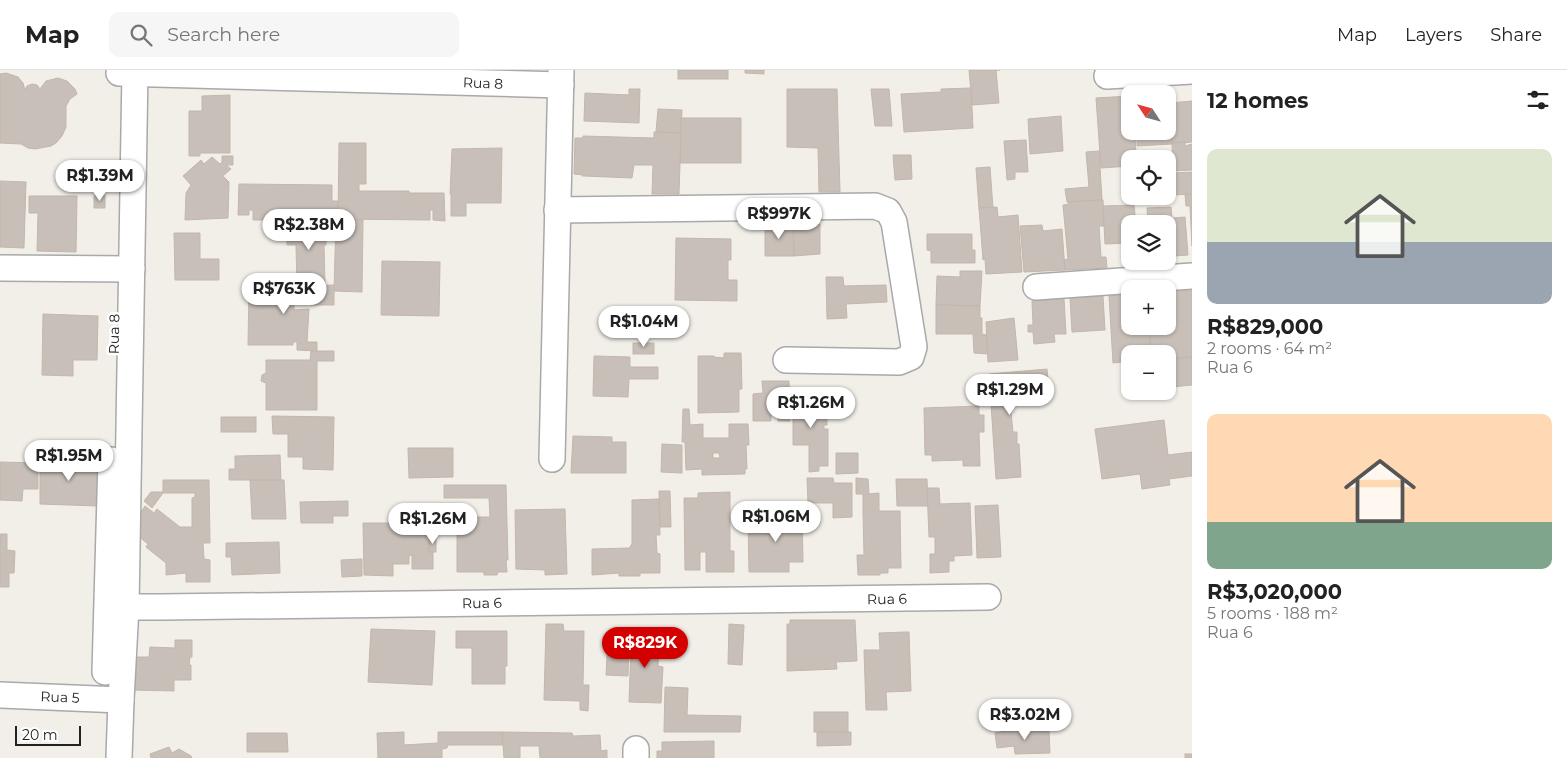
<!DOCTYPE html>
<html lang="en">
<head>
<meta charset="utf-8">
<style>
  :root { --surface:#fff; --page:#f6f6f6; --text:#222; --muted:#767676; --line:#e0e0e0; --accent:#d40000 }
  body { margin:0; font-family:Montserrat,sans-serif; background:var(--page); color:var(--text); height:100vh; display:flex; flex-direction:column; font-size:19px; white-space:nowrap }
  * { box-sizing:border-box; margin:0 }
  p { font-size:16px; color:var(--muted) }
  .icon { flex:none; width:28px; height:28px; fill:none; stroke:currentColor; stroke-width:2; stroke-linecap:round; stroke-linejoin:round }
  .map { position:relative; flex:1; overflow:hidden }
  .details { display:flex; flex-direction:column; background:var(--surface); width:375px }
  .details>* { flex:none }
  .needle { width:32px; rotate:306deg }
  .buttons { position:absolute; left:1121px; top:15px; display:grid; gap:10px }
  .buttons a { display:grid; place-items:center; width:55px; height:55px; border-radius:10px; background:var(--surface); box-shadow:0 1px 4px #0004; font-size:25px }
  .scale { position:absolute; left:15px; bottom:12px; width:66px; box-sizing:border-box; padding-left:5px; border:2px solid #222; border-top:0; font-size:14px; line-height:18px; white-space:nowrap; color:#222; -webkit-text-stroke:4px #fff; paint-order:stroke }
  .price { position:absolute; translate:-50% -42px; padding:0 11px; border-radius:18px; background:#fff; color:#222; font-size:16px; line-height:32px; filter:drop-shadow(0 1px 2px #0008) }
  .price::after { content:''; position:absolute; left:50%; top:30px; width:15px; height:11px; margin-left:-8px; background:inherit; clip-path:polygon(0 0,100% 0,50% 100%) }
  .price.on { background:var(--accent); color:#fff }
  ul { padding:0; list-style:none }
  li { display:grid; align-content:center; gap:10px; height:265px; padding:0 15px }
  li span { display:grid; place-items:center; height:155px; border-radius:10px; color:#555 }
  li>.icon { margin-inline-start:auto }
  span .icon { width:90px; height:90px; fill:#fffc; stroke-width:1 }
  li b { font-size:21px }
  h2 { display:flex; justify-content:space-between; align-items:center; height:60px; padding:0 15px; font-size:21px }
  header { display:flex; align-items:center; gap:30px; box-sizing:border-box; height:70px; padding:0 25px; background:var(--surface); border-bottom:1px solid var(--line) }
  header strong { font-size:24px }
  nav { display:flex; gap:28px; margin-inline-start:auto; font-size:18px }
  .search { width:350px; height:45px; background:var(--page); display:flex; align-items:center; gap:12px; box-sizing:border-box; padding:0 18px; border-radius:10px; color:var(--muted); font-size:19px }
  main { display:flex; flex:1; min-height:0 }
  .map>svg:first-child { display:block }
  .building { fill:#c7bfb8; stroke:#c4b6ab; fill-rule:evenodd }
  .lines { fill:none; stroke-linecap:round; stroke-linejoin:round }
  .minor-casing { stroke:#a9a9a9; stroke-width:28 }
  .minor { stroke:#fff; stroke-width:25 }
  .labels { text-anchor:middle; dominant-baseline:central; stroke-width:5; stroke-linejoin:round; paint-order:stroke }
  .street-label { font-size:14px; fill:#222; stroke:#fff }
</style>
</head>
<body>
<header>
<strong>Map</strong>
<div class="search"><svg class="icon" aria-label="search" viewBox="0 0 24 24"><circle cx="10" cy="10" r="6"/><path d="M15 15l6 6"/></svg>Search here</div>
<nav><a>Map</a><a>Layers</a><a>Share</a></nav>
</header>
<main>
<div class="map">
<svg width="1192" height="688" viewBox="0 0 1192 688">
  <rect width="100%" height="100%" fill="#f2efe9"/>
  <!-- building -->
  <g class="building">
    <rect x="678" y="0" width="50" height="9"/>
    <path d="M745,0H764V4L745,3Z"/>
    <path d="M969,0H1000H996L999,33L972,35Z"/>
    <path d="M6,3L18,7L23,13L25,20L27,16L32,14L37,15L40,19L46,11L58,8L67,11L75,19L77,24L70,29L66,36V57L62,66L56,73L51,76L35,79L28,78L21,74L0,73V4Z"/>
    <path d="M971,18L973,58L904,62L901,24L941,22V19Z"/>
    <path d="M629,19H640L639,53L584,51L585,23L629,25Z"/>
    <path d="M787,19H837L840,122H819L818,78L787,77Z"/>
    <path d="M871,19H889L892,56H875Z"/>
    <path d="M1170,21V28L1168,27V24H1137Z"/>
    <path d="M230,25V83H200V86H189V41H202V26Z"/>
    <path d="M1130,26V61H1135L1136,89H1130V96L1101,98L1096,28Z"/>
    <path d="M1192,31V72L1172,74L1170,33Z"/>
    <path d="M1168,33H1170L1172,74L1137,76V61H1168Z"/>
    <path d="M658,39L682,40L681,63L656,62Z"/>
    <path d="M1061,46L1063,81L1030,84L1028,49Z"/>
    <path d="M681,48H741V93H680Z"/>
    <path d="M654,62L681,63L679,124H652L653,95H634L632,108L584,106H582L583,105L574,104L575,68H583V66L654,68Z"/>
    <path d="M1026,70L1028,102H1015V109L1007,110L1004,71Z"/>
    <path d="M1185,72V76L1192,74V100L1173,101L1172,73Z"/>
    <path d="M339,73H366V114H359V121H409V123H444L445,151L433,150V140H430V150L338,149Z"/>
    <path d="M502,78L501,133H466V146H451V124H450L452,79Z"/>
    <path d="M1099,81L1102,130L1067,132L1065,119L1089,117L1086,82Z"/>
    <path d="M893,85H911L912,109L895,110Z"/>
    <path d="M222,86H233V95H226L231,99L223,106L229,112L228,148L185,150L186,123L191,115L183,106L201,90L204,94L212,87L220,94L222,92Z"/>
    <path d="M990,97L993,138L979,139L976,98Z"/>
    <path d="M1192,102V124L1174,125L1173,103Z"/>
    <path d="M0,111L26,112L24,178L0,177Z"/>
    <path d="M239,114L332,115V131H338V149L324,150V145H321L322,140H316V150H301V140H296V145H275V140H269V150H253V140H249V145H238Z"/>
    <path d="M1185,124H1192V176L1190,136H1186Z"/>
    <path d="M105,125V138H94V126Z"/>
    <path d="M29,126H77L76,182L37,181L38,143H29Z"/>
    <path d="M1103,130L1104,156H1099L1101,187H1106L1107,198L1065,200L1064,190L1068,189L1063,135L1069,134L1068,132Z"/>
    <path d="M1134,135L1136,154H1130V173L1105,174L1103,136Z"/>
    <path d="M997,137L998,147L1018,145L1022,202L986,204L985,189L983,190L979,138Z"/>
    <path d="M1171,137L1172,148L1185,147L1188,185L1174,186V193L1148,195L1147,191H1168V154H1148L1147,138Z"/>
    <path d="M336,149L363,150L362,222L334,221Z"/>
    <path d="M292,150H323L324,155H326V175H324L325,215L297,216L296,175H287V155H292Z"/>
    <path d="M793,154H820V184L794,186Z"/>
    <path d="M793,154L794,186H765V155Z"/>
    <path d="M1042,155L1043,161L1062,159L1065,200L1024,202L1020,156Z"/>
    <path d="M174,163H200V189H219V210H175Z"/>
    <path d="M927,164H972V180H975V193H931V181L927,180Z"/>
    <path d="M676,168L731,169V190H728V210H737V231L675,230Z"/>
    <path d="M382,191L440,192L439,246L381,245Z"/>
    <path d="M960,201H982L980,236L936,235L937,206L960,207Z"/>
    <path d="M826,207H843L844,216L886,215L887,232L846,234L847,248L827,249Z"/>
    <path d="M334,215V235H310V227H294V240L309,239L307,272H317V281L297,280V272H293V275H248L249,218Z"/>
    <path d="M1192,219V287L1168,289V284H1151L1149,256H1168V221Z"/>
    <path d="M1130,224V256H1149L1151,284H1130V291L1113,293L1109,226Z"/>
    <path d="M1103,226L1105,260L1072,262L1070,228Z"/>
    <path d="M1064,229L1066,264H1054L1055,272L1034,274L1033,262H1028V255H1033L1032,231Z"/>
    <path d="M936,235L980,236V248H982V264L986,265L988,284L974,283L973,264H936Z"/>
    <path d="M43,244L98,246L97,290H73V306L42,305Z"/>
    <path d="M1014,248L1018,290L988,292L986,252Z"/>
    <rect x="633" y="273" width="21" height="11"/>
    <path d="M311,281H334V291H317V340H266V313L261,311L262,305L266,303V290H310Z"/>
    <path d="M724,283H741L742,319H739V342L698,343V286H714V287L724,288Z"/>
    <path d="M594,286L630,287V297H658V309H629L628,327L593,326Z"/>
    <path d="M1192,287V315L1172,317L1171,305H1168V289Z"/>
    <path d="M1047,299L1049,321L1009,324L1013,362H1017V374H1019L1021,407L996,409L989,304Z"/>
    <path d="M762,311H789L790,351H778V345L771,344V351H753V324L763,323Z"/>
    <path d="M793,326H816V332H827V355H824V359H828V396H819V401L809,402V375H793Z"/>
    <path d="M979,336V345H984V362H979L980,396H963V390L932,391V385H925L924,338Z"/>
    <path d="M683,339H689L690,355L703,354V368H729V354H748L749,375H746L747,399H745V404L702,405V399L686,400L685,372H682ZM713,383H719L720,388H713Z"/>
    <path d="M272,346L334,347L333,400L303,399V387H288V364H273Z"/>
    <rect x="221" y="347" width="35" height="15"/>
    <path d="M1164,350L1168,385L1192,382V406L1169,409L1170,415L1142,419L1140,404L1102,409L1095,359Z"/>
    <path d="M573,366L612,367V372H626V403H571Z"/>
    <path d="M662,374L682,375V403L661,402Z"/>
    <path d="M408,378H453V407L409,408Z"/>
    <path d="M836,383H858V403L836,404Z"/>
    <path d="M40,385L62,386V404L74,405L75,387L98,388V436L40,434Z"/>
    <path d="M280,385L281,410H229V399H235V386Z"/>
    <path d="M0,392L38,393V419H23L22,431L0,430Z"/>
    <path d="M807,408H833L834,413H852V447L833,448V433H808Z"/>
    <path d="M856,408L868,409L869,424L879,423V441H900L901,498H888V503H880V505H858L857,485H864L863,441V424H856Z"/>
    <path d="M896,409H927L928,436H897Z"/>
    <path d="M163,410H209L210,473H203L204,489L210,490V512H186V503L166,505V493L146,477L148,474L137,465L135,452L145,436L154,443L157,439L180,457H192V428L195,427V423H163L152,438L144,431L151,422H163Z"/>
    <path d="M250,410H284L286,449H252Z"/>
    <path d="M444,415H506L508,490H506L507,502H498L497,505H484V502H457V447H490L489,428H444Z"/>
    <path d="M927,418H939L940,434L970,433L972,485L954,486V491H949V502L930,503V484H935V467H929Z"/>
    <path d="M659,421H670L671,457H660Z"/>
    <path d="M730,422V481H734V502H706V482H700V500H685L684,428H698V423Z"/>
    <path d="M659,429L660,465H656L657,483L660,484V503H640V506H619V503L592,505V479L629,478L632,474V430Z"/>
    <path d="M348,431V446H333V453H301L300,432Z"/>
    <path d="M788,435H802L803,492H789V502H749L748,450H788Z"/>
    <path d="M998,435L1001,487L977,488L975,436Z"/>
    <path d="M565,439L567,504L545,505V500L516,499L515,440Z"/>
    <path d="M392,448H428L430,482H433V499H412V485L409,486V494H393V506L364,505L363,453H389L392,451Z"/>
    <path d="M0,464H7V480L15,481L14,503H9V517H0Z"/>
    <rect x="429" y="469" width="7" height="13"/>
    <path d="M279,472L280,503L232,505L231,487H226V473Z"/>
    <path d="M362,489V506L342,507L341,490Z"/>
    <path d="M790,550H855L857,591L836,592L837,599L787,601V554H790Z"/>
    <path d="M546,554H563L564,561H584L583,615H589L588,641L580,640V631L544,630Z"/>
    <path d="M729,554L744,555L742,595L728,594Z"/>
    <path d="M371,559L435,561L432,615L368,612Z"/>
    <path d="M633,560L653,561L652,573H659L658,596L663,597L661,633L629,632L631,576H632Z"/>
    <path d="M456,561H507V596H505V614H472V578H456Z"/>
    <path d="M906,562H909L911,621L886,622L887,640H866L864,580H880L879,563Z"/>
    <path d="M608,568L629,569L628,606L606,605Z"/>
    <path d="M175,570H192V587H190L189,595H191V610H174V621L133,620L134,587H149L150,577L175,578Z"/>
    <path d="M665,617L688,618L687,645L741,646L740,662H664Z"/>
    <rect x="814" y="642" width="34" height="20"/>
    <path d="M1011,660L1014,661L1049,660L1050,683L1015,684L1014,676L997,678L995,663Z"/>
    <path d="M404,662V675L438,673V662H502L503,675H448L447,678L442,679V688H378L377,663Z"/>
    <path d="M502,662L572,663L573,666L600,665L601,681L607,680V688H540L539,676H520V688H504Z"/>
    <path d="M817,662H851V675L817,676Z"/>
    <path d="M247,663H287L288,682H247Z"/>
    <path d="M714,671V688H657V681H662V672Z"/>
    <path d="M169,677L172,683L179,679L191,686L192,688H151L150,684Z"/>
    <rect x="1185" y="684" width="7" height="4"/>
  </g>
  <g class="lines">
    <!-- minor casing -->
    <g class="minor-casing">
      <g id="minor">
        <path d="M119,3L561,15"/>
        <path d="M1107,6L1192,1"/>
        <path d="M557,140L875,136L888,141L894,152L914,277L911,287L899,292L786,290"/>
        <path d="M0,198L132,199"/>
        <path d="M1036,217L1192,206"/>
        <path d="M552,389L561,0"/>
        <path d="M108,541L126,537H162L988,527"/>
        <path d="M105,602L111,390"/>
        <path d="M0,625L121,630"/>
        <path d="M636,679V688"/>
        <path d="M119,688L121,630L126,537L135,0"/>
      </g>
    </g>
    <!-- minor -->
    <use href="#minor" class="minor"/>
  </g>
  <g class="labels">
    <!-- street labels -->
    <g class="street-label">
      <text transform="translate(483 13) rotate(2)">Rua 8</text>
      <text transform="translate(114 264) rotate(-89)">Rua 8</text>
      <text transform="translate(887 529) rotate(-1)">Rua 6</text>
      <text transform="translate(482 533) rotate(-1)">Rua 6</text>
      <text transform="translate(60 627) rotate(2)">Rua 5</text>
    </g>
  </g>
</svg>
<div class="buttons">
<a><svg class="needle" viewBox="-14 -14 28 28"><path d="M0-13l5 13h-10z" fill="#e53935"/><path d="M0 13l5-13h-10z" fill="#767676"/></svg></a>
<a><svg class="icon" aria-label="locate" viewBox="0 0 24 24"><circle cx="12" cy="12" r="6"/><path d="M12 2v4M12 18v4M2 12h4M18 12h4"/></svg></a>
<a><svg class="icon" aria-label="layers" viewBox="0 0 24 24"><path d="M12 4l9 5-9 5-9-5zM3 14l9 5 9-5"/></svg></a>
<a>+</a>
<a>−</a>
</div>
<div class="scale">20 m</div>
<b class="price" style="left:100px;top:132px">R$1.39M</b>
<b class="price" style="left:779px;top:170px">R$997K</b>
<b class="price" style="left:309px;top:181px">R$2.38M</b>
<b class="price" style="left:284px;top:245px">R$763K</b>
<b class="price" style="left:644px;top:278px">R$1.04M</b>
<b class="price" style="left:1010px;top:346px">R$1.29M</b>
<b class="price" style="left:811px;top:359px">R$1.26M</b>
<b class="price" style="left:69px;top:412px">R$1.95M</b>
<b class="price" style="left:776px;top:473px">R$1.06M</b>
<b class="price" style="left:433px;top:475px">R$1.26M</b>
<b class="price on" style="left:645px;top:599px">R$829K</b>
<b class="price" style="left:1025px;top:671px">R$3.02M</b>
</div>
<section class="details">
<h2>12 homes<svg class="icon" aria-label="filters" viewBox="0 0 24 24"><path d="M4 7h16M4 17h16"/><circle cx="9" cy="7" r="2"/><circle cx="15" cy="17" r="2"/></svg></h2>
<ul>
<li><span style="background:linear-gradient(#dfe7d0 60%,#9aa5b1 0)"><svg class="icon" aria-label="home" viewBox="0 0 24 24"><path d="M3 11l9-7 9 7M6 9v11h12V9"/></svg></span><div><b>R$829,000</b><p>2 rooms · 64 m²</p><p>Rua 6</p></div></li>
<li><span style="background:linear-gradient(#ffd9b3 70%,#7fa58c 0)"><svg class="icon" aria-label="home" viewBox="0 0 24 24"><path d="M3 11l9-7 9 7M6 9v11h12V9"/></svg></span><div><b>R$3,020,000</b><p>5 rooms · 188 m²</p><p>Rua 6</p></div></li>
</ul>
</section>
</main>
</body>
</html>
